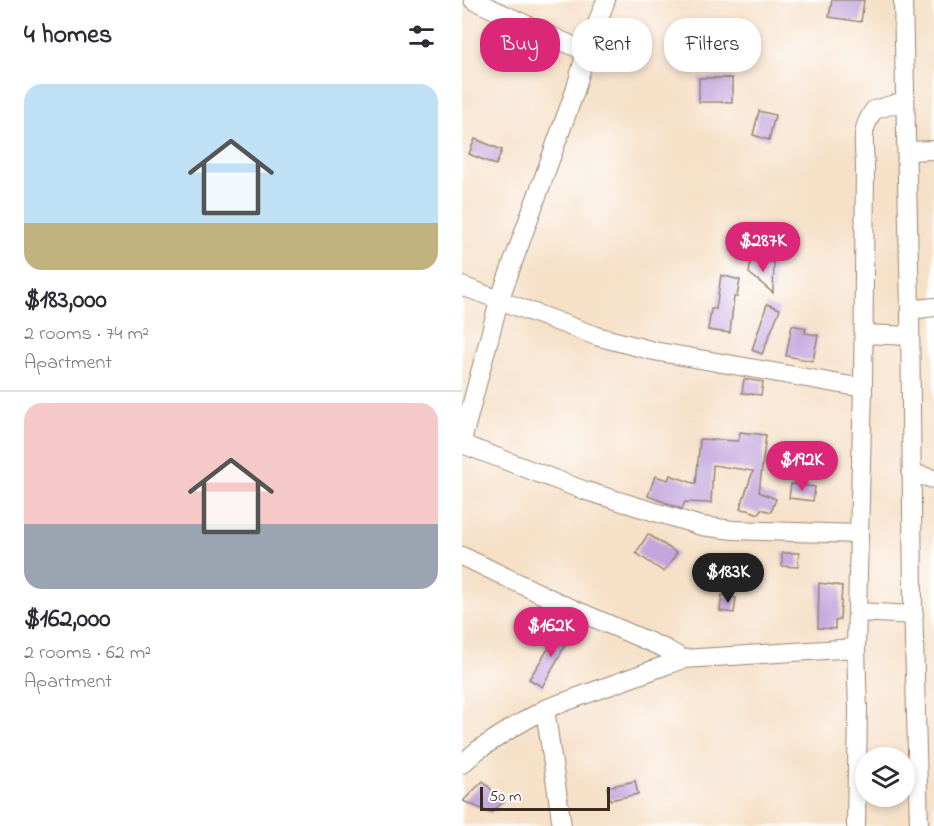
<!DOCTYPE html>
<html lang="en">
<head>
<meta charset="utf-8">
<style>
  :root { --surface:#fff; --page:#f7f7f7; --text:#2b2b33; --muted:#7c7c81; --line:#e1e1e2; --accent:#db2777 }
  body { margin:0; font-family:"Indie Flower",sans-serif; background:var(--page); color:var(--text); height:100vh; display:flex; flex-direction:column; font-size:22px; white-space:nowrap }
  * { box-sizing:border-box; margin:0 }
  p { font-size:20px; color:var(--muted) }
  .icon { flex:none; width:33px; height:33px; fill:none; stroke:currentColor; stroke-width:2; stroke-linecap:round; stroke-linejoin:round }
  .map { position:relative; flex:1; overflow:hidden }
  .side { display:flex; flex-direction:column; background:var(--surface); width:462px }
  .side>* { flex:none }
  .guide { position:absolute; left:18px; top:18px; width:363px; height:54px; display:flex; gap:12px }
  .controls { position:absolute; left:393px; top:747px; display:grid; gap:12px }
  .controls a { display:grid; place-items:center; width:60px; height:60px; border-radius:50%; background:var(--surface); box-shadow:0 3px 9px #0003; font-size:30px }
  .scale { position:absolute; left:18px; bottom:15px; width:130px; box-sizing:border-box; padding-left:6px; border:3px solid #3b2a1e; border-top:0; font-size:16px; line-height:21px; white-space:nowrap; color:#3b2a1e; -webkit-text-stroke:4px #fff; paint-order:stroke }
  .price { position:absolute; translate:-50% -51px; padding:0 14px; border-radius:21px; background:var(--accent); color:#fff; font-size:20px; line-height:39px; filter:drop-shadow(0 2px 3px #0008) }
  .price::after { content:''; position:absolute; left:50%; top:36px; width:18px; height:14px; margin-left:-9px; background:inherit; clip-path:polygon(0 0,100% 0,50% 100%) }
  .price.current { background:#222; color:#fff }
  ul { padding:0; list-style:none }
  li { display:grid; align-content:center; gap:12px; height:318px; padding:0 24px }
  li+li { border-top:2px solid var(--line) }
  li span { display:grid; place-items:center; height:186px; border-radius:18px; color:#555 }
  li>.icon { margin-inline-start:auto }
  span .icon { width:108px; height:108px; fill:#fffc; stroke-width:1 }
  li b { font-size:26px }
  h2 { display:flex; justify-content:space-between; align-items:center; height:72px; padding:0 24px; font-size:26px }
  .pill { padding:0 21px; border-radius:24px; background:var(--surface); box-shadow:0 3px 9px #0003; font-size:21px; line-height:54px }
  .pill.current { background:var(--accent); color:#fff }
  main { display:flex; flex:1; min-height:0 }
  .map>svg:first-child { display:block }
  .building { fill:#c3a6dc }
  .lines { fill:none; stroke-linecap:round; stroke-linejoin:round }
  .minor-casing { stroke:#988572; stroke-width:20 }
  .minor { stroke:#fff; stroke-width:18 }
</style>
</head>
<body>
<main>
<section class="side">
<h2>4 homes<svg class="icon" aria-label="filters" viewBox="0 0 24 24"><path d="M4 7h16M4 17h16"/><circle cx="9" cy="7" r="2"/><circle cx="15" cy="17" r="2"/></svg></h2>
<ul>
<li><span style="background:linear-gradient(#bfe0f5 75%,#c2b280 0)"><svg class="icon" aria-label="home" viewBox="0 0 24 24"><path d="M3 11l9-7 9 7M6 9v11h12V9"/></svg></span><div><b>$183,000</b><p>2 rooms · 74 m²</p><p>Apartment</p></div></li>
<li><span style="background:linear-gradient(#f6c9c9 65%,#9aa5b1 0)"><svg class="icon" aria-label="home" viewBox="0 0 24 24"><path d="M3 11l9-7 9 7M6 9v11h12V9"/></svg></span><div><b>$162,000</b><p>2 rooms · 62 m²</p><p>Apartment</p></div></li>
</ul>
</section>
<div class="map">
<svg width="472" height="826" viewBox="0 0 472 826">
  <rect width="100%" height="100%" fill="#fff"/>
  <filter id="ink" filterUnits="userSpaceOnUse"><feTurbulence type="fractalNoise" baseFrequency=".0167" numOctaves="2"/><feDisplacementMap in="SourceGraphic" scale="12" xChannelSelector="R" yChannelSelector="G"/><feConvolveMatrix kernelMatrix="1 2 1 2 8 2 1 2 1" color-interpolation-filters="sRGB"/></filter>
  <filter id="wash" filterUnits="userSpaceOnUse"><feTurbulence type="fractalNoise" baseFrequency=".008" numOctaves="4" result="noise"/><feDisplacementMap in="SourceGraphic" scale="24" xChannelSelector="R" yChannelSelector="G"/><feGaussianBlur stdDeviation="1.35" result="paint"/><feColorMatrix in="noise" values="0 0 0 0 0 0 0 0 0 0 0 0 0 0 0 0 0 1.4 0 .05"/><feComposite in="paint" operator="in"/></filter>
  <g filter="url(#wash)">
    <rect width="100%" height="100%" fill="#f6e0c7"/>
    <g id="blocks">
      <!-- building -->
      <g class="building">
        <path d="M370,0H402L399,22L367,17Z"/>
        <rect x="237" y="78" width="33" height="24"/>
        <path d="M297,111L313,115L307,140L291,135Z"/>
        <path d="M13,139L40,150L34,165L7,154Z"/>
        <path d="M289,261L312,262L311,293L287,273Z"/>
        <path d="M259,275L278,280L275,297H272L268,333L246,330L249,309H254Z"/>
        <path d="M305,304L318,309L300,354L290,350Z"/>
        <path d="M330,325L344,328L343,333L356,335L351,361L324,356Z"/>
        <path d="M282,379L301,382L299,395L280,393Z"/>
        <path d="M278,432L304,435L297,492L314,499L309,512L299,509L297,514L286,510L278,509L291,471L251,465L249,503L223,502L220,509L186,496L193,476L206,480L208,475L234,484L238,439L276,441Z"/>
        <path d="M329,484L353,487L351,501L327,498Z"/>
        <path d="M186,534L215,553L202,572L174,553Z"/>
        <path d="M320,553H337L336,567L320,566Z"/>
        <path d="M357,583L380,586L378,620L373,621V629L356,628Z"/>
        <path d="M260,595L274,598L272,613L258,611Z"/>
        <path d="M100,627L110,633L80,687L67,679Z"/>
        <path d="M21,781L41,802L29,813L1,801Z"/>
        <path d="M173,781L176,794L148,800L145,787Z"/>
      </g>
    </g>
  </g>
  <g filter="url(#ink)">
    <use href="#blocks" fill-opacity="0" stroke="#988572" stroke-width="1.5"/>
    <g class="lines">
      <!-- minor casing -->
      <g class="minor-casing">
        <g id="minor">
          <path d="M11,0L124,52"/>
          <path d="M441,0L448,310L451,601L457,826"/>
          <path d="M445,151L472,150"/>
          <path d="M0,286L134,336L192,351L401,388"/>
          <path d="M448,310L472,307"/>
          <path d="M402,334L448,336"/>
          <path d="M0,441L37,301L113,91L124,52L144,0"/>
          <path d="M0,444L121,490L239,526L271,530L397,534"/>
          <path d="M449,473L472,479"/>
          <path d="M0,556L102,605L204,649L221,659"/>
          <path d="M395,612L452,615"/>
          <path d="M83,709L100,826"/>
          <path d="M0,764L16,750L50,728L83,709L221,659L394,648"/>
          <path d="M394,826L396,712L394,648L401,388L403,166C402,142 398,130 412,110L443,101"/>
        </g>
      </g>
      <!-- minor -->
      <use href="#minor" class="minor"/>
    </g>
  </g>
</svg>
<div class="controls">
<a><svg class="icon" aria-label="layers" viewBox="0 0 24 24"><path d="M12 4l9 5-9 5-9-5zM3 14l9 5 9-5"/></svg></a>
</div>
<div class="scale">50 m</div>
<b class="price" style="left:301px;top:273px">$287K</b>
<b class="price" style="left:340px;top:492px">$192K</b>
<b class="price current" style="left:266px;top:604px">$183K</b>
<b class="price" style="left:89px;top:658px">$162K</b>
<div class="guide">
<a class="pill current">Buy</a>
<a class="pill">Rent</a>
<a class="pill">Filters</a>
</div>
</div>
</main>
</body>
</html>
